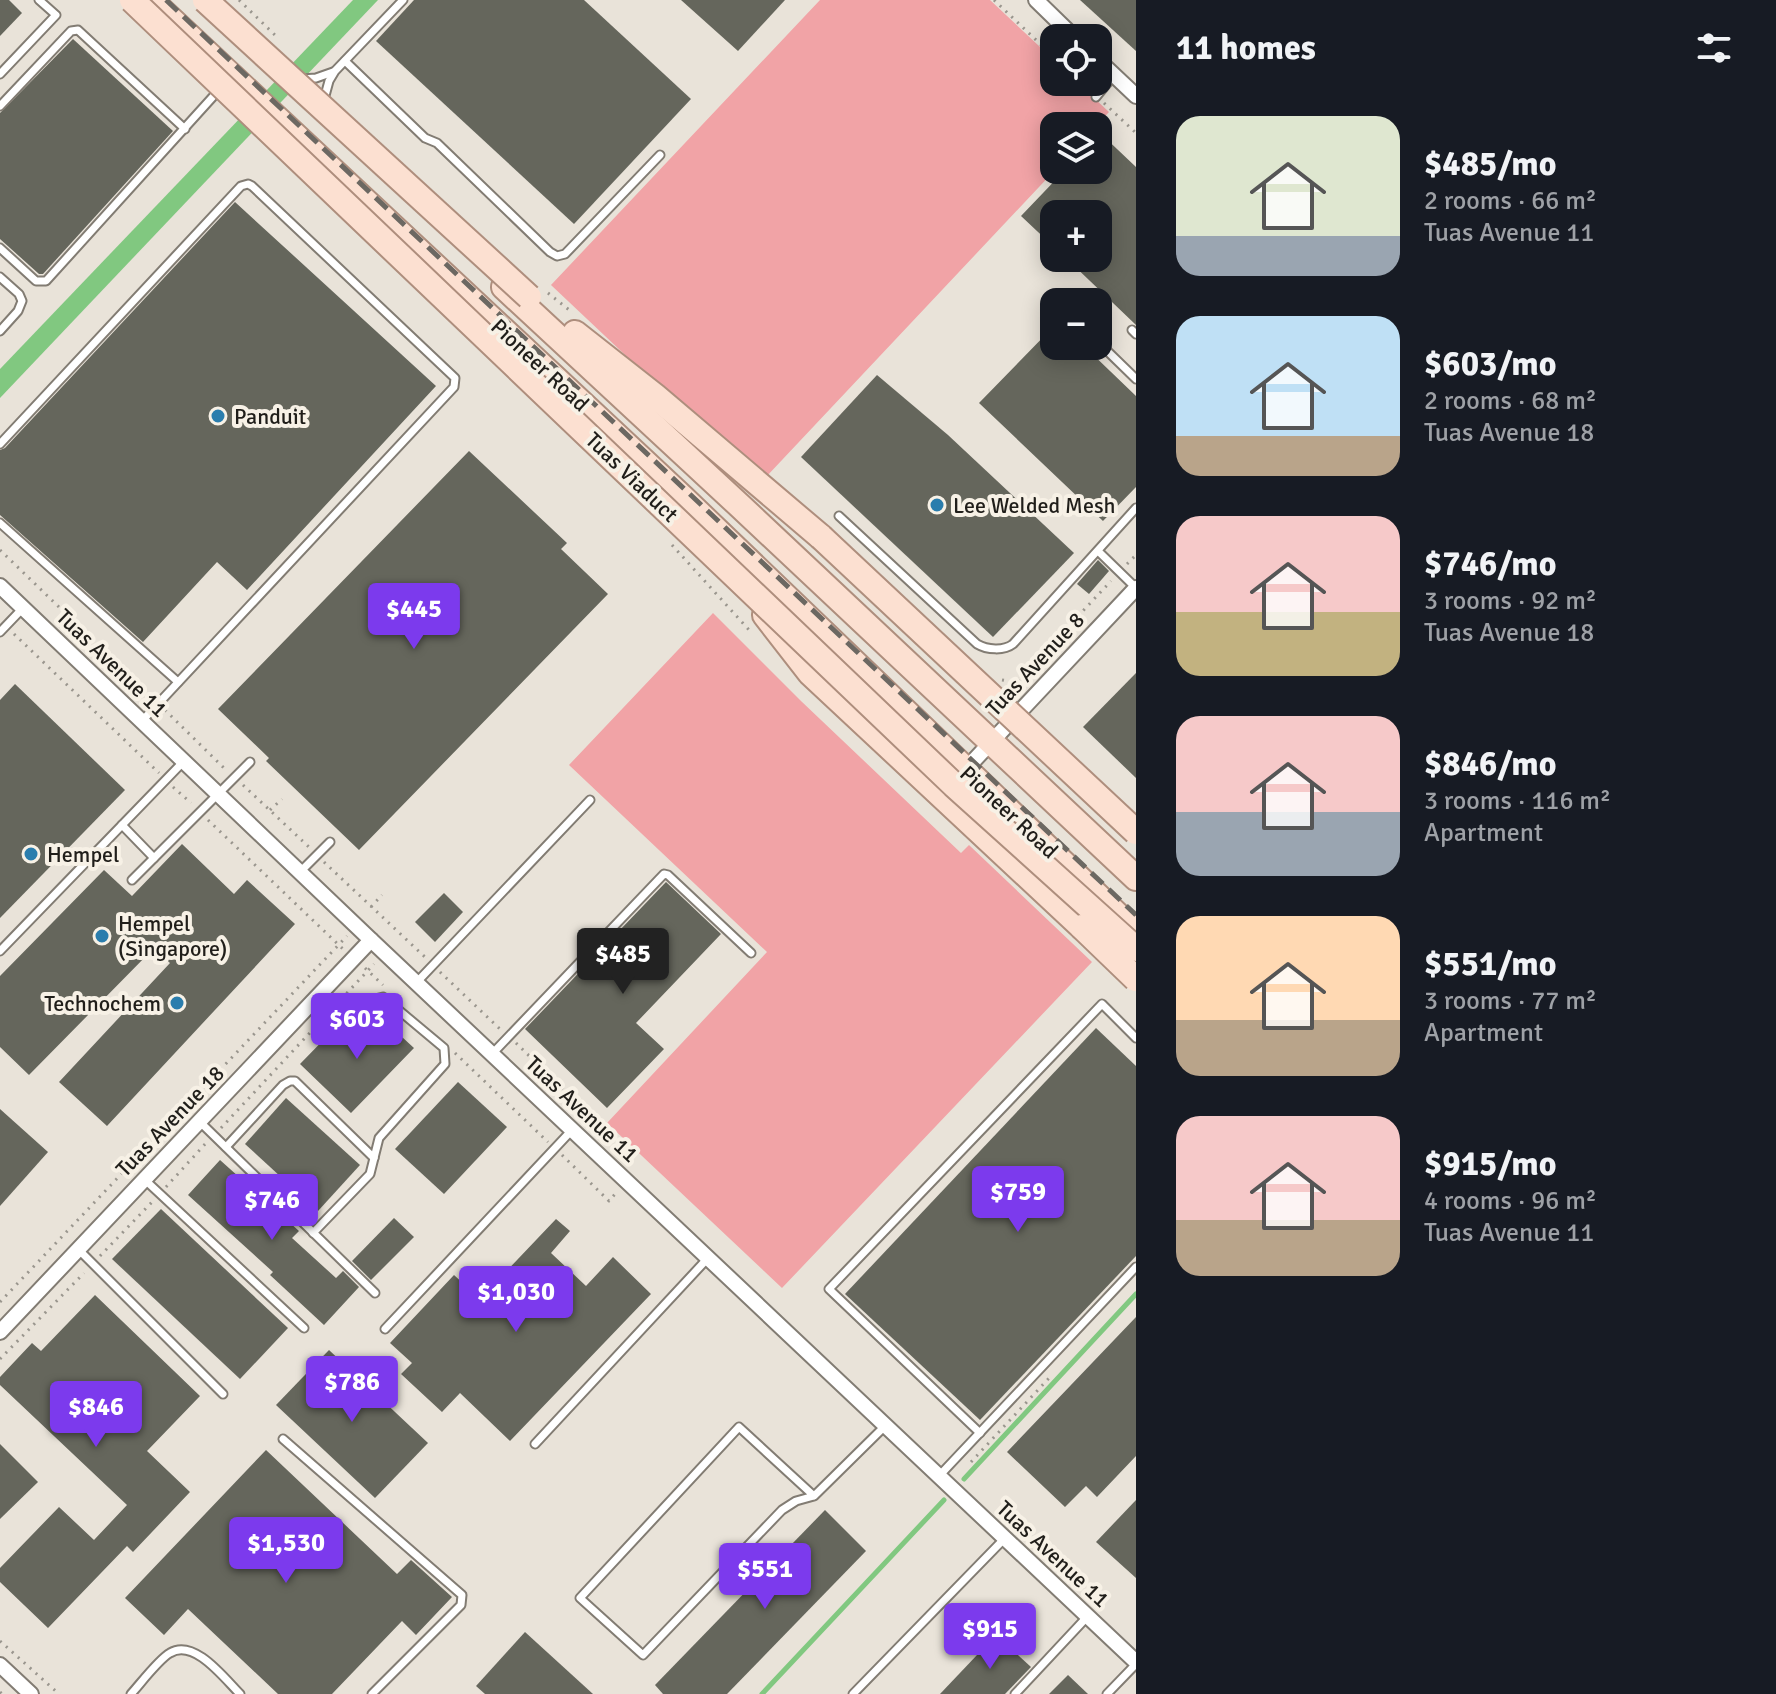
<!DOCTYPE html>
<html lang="en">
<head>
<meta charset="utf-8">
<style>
  :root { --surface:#171b24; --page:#20242c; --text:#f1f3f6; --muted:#9ea1a6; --accent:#7c3aed }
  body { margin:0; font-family:Signika,sans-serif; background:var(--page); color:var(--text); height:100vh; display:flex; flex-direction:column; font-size:30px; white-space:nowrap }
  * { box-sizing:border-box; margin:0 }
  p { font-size:26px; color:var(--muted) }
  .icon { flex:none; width:44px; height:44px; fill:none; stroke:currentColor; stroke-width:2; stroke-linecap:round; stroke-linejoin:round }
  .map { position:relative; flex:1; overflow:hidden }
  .details { display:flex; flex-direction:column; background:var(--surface); width:640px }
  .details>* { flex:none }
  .tools { position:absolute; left:1040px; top:24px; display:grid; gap:16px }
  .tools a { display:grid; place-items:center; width:72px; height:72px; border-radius:16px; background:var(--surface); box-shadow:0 4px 20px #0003; font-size:40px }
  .price { position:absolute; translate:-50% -68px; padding:0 18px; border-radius:8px; background:var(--accent); color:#fff; font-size:26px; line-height:52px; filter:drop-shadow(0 2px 4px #0008) }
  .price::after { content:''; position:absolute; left:50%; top:48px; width:24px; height:18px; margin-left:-12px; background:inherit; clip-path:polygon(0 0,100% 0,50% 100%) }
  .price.active { background:#222; color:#fff }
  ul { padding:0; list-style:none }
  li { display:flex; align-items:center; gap:24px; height:200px; padding:0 40px }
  li span { display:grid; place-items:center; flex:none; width:224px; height:160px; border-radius:24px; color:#555 }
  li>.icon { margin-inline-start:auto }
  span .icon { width:96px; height:96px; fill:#fffc; stroke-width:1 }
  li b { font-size:34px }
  h2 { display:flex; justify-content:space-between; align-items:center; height:96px; padding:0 40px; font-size:34px }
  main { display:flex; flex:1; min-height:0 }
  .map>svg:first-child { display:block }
  .green { fill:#f1a3a6 }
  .water { fill:#81c880 }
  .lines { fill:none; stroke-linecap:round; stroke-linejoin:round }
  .stream { stroke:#81c880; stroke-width:5 }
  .building { fill:#65665c }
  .service-casing { stroke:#827c73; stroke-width:11 }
  .minor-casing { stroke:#827c73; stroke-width:18 }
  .primary-casing { stroke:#ae8e7d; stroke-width:28 }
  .path { stroke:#9a968e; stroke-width:3; stroke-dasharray:2 6; stroke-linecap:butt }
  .service { stroke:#fff; stroke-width:7 }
  .minor { stroke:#fff; stroke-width:14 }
  .primary { stroke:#fce0d1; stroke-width:24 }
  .rail { stroke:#6c6862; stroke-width:5; stroke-dasharray:16 8; stroke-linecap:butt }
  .primary-bridge-casing { stroke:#ae8e7d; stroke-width:28; stroke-linecap:butt }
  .primary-bridge { stroke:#fce0d1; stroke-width:24 }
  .poi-dot { fill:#2a7dad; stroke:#f7f1e6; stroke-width:3 }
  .labels { text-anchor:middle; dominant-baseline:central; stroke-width:8; stroke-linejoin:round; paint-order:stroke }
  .street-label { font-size:22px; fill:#201e1a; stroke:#f7f1e6 }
  .poi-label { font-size:22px; fill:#201e1a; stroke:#f7f1e6; text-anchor:start }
</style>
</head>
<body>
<main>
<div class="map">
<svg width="1136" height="1694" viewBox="0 0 1136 1694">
  <rect width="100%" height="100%" fill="#e9e3d9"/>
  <!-- green -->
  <g class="green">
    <path d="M820,0H990L1054,60V82H1077L1109,112L1096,126H1054L1055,170L766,477L640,369L551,285Z"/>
    <path d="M713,613L801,701L961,853L969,845L1092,962L782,1288L607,1123L767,952L569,765Z"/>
  </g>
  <!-- water -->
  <path class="water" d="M353,0H378L0,398V369Z"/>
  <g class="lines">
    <!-- stream -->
    <g class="stream">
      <path d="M964,1479L1136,1294"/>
      <path d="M762,1694L944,1500"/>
    </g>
  </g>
  <!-- building -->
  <g class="building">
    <path d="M0,0H9L22,13L0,36Z"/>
    <path d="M414,0H584L691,99L574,224L376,41Z"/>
    <path d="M681,0H785L738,51Z"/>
    <path d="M1080,0H1136V51Z"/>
    <path d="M73,39L173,131L43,274H39L0,239V113Z"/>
    <path d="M1098,131L1136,167V325L1066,258H1098V214H1054V247L1021,216L1065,170H1098Z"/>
    <path d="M235,202L436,386L247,590L217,562L143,642L0,515V450L5,448Z"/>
    <path d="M1054,326V346H1084L1136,396V487L1103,521L979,403Z"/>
    <path d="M877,375L948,435L1074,553L993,637L801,457Z"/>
    <path d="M469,451L567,543L561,549L608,594L359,850L266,761L269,758L218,709Z"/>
    <path d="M1098,560L1109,571L1089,594L1077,584Z"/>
    <path d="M1136,673V778L1083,727Z"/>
    <path d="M15,684L125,790L0,918V700Z"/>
    <path d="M182,844L234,894L247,880L295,924L107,1126L59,1082L170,963L154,948L29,1075L0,1047V976L104,870L132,896Z"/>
    <path d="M666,882L721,934L636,1023L664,1049L607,1108L525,1029Z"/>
    <path d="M444,893L463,912L435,942L415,922Z"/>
    <path d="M377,1014L414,1048L351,1113L300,1064L340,1023L355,1037Z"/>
    <path d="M1096,1028L1136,1066V1256L980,1420L845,1294Z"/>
    <path d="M458,1082L507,1127L444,1194L395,1149Z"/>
    <path d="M286,1098L360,1165L318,1211L245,1144Z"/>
    <path d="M0,1109L48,1152L0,1206Z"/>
    <path d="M220,1160L299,1231L292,1238L336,1278L343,1271L359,1287L324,1325L270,1275L273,1272L188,1195Z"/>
    <path d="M161,1209L288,1328L240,1379L112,1259Z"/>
    <path d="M394,1218L414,1237L371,1280L352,1261Z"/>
    <path d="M556,1219L570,1231L551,1253L586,1286L613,1257L651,1294L510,1441L460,1393L442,1412L401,1374L412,1363L390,1343L454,1275L480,1299Z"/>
    <path d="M95,1295L200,1396L147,1451L190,1492L133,1552L127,1546L48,1628L0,1582V1568L59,1507L94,1540L127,1505L0,1385V1377L32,1343L41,1351Z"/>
    <path d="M1136,1317V1456L1097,1497L1086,1486L1065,1507L1007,1452Z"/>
    <path d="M329,1350L428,1443L375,1498L276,1405Z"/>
    <path d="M0,1444L38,1482L0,1519Z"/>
    <path d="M266,1450L397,1574L411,1560L452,1597L416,1635L402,1621L332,1694H278L188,1609L164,1635L125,1598Z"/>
    <path d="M1136,1500V1578L1096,1542Z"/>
    <path d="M825,1510L866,1551L727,1694H663L655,1685Z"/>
    <path d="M525,1632L593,1694H485L476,1686Z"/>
    <path d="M996,1635L1031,1667L1005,1694H940Z"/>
    <path d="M1068,1675L1088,1694H1049Z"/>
  </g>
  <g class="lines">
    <!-- service casing -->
    <g class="service-casing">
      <g id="service">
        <path d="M345,61L425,138L437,143L550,252L557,256L565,254L660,155"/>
        <path d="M0,74L56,15L39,0"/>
        <path d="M302,79L316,78L333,72"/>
        <path d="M1096,97L1114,75"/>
        <path d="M323,103L329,81L335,71L403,0"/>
        <path d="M0,106L71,31L78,30L185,129"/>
        <path d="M0,248L36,281H46L219,90"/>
        <path d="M0,277L19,294L22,301L18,311L0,331"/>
        <path d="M1051,298L1056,302"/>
        <path d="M1132,330L1136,334"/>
        <path d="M1098,342L1136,379"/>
        <path d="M0,444L241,186L248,184L252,186L455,378L454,387L142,721"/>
        <path d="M839,516L977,644C987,650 1004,651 1013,644L1136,508"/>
        <path d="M0,523L178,682"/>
        <path d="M1098,551L1136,588"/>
        <path d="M0,632L23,608"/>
        <path d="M122,825L154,858"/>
        <path d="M300,872L330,842"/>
        <path d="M132,880L250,762"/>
        <path d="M0,951L184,761"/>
        <path d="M416,983L590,800"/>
        <path d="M492,1054L664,874L668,875L751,953"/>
        <path d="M199,1121L375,1293"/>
        <path d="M226,1147L283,1085L290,1081H295L374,1158"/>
        <path d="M144,1179L304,1328"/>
        <path d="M313,1233L370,1174L379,1138L445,1064L444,1048L383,997L375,999L356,1021"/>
        <path d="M78,1249L223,1394"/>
        <path d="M385,1329L572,1130"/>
        <path d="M980,1433L829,1289L1102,1004L1136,1038"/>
        <path d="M283,1439L462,1595L461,1605L372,1694"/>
        <path d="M535,1444L708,1258"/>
        <path d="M939,1476L1136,1267"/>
        <path d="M814,1496L739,1427L580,1598L643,1655L782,1510L796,1501L814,1496L885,1426"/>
        <path d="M131,1694C141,1683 159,1659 170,1653C194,1638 224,1678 240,1694"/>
        <path d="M853,1694L1005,1538"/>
        <path d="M1015,1694L1087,1617"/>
        <path d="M1107,1694L1136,1664"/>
      </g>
    </g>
    <!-- minor casing -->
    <g class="minor-casing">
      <g id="minor">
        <path d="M1036,0L1075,38"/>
        <path d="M1098,60L1136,96"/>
        <path d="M0,586L371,940L1136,1662"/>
        <path d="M965,770L1136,588"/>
        <path d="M0,1332L371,940"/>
        <path d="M0,1665L31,1694"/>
      </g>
    </g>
    <!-- primary casing -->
    <g class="primary-casing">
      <g id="primary">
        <path d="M150,0L683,498L1136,933"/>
        <path d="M504,287L739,505L1136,878"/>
        <path d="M575,333L655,396L821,537"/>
        <path d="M765,615L810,673L1082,927"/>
      </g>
    </g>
    <!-- path -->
    <g class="path">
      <path d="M239,0L278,38"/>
      <path d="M994,0L1054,57"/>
      <path d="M1087,28L1108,47"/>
      <path d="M1081,82L1089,90"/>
      <path d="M1104,103L1136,133"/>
      <path d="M548,293L573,313"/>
      <path d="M672,545L750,631"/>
      <path d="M0,550L151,696"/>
      <path d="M1127,564L1136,555"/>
      <path d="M14,634L159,773"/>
      <path d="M1002,680L1014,682L1019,679L1111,581"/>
      <path d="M165,710L225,769"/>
      <path d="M243,785L310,848"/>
      <path d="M173,787L191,803"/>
      <path d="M270,810L282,799"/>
      <path d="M208,820L344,950"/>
      <path d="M324,862L426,958"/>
      <path d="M371,907L382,895"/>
      <path d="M365,968L383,985"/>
      <path d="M440,972L501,1030"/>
      <path d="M516,1043L626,1150L622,1156"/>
      <path d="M455,1053L548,1142"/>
      <path d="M221,1128L374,964"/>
      <path d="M562,1155L609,1201L616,1193"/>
      <path d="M166,1187L207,1142"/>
      <path d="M100,1256L153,1201"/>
      <path d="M0,1302L347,936"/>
      <path d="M0,1359L84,1273"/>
      <path d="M971,1462L1050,1377"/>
      <path d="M0,1641L59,1694"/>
      <path d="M0,1692L2,1694"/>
    </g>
    <!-- service -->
    <use href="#service" class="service"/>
    <!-- minor -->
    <use href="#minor" class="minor"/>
    <!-- primary -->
    <use href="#primary" class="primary"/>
    <!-- rail -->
    <path class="rail" d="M166,0L1136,915"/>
    <!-- primary-bridge casing -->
    <g class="primary-bridge-casing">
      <g id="primary-bridge">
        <path d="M132,0L954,785L1136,949"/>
        <path d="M205,0L529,297"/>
        <path d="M821,537L1136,832"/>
        <path d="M1082,927L1136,979"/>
      </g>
    </g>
    <!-- primary-bridge -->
    <use href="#primary-bridge" class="primary-bridge"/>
  </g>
  <!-- markers -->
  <g class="poi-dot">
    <circle cx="218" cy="416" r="8"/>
    <circle cx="937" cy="505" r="8"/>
    <circle cx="31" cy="854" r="8"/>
    <circle cx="102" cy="936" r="8"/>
    <circle cx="177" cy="1003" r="8"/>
  </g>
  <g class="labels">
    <!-- street labels -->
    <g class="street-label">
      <text transform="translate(540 365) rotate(43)">Pioneer Road</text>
      <text transform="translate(632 477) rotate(44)">Tuas Viaduct</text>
      <text transform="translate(112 663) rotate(44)">Tuas Avenue 11</text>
      <text transform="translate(1035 664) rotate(-47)">Tuas Avenue 8</text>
      <text transform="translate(1009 812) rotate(43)">Pioneer Road</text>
      <text transform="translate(582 1109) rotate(43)">Tuas Avenue 11</text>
      <text transform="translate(170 1121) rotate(-46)">Tuas Avenue 18</text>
      <text transform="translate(1053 1554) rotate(43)">Tuas Avenue 11</text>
    </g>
    <!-- poi labels -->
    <g class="poi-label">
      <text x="234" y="416">Panduit</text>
      <text x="953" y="505">Lee Welded Mesh</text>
      <text x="47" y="854">Hempel</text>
      <text x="118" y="923">Hempel<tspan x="118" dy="25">(Singapore)</tspan></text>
      <text x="161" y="1003" text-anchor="end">Technochem</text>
    </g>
  </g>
</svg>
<div class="tools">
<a><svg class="icon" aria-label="locate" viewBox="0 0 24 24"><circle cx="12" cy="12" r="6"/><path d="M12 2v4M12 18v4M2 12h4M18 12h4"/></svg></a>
<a><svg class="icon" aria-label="layers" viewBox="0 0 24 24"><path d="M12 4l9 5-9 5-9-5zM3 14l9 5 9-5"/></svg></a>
<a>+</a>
<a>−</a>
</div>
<b class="price" style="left:414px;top:651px">$445</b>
<b class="price active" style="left:623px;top:996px">$485</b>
<b class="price" style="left:357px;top:1061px">$603</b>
<b class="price" style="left:1018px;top:1234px">$759</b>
<b class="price" style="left:272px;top:1242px">$746</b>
<b class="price" style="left:516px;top:1334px">$1,030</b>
<b class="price" style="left:352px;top:1424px">$786</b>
<b class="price" style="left:96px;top:1449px">$846</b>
<b class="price" style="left:286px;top:1585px">$1,530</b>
<b class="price" style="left:765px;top:1611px">$551</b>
<b class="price" style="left:990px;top:1671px">$915</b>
</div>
<section class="details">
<h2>11 homes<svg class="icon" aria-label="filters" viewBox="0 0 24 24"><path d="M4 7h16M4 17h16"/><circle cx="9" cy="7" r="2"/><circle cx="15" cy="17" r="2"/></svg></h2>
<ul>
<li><span style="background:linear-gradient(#dfe7d0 75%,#9aa5b1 0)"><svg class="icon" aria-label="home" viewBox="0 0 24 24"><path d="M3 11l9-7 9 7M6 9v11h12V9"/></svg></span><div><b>$485/mo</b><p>2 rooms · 66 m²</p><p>Tuas Avenue 11</p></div></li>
<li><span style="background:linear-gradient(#bfe0f5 75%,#b9a48a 0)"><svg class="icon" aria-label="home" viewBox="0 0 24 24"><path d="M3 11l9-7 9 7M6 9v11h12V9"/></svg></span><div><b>$603/mo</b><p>2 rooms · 68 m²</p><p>Tuas Avenue 18</p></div></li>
<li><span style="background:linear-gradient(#f6c9c9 60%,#c2b280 0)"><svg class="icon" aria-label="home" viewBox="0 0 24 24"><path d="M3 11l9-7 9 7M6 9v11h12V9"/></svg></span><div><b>$746/mo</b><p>3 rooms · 92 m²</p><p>Tuas Avenue 18</p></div></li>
<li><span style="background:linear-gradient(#f6c9c9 60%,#9aa5b1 0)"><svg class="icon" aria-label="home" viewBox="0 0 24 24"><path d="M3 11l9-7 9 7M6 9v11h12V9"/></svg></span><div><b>$846/mo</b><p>3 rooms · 116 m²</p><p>Apartment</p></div></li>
<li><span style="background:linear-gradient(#ffd9b3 65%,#b9a48a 0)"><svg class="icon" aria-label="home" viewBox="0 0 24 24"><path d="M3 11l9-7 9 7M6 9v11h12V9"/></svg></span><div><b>$551/mo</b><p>3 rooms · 77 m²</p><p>Apartment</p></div></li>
<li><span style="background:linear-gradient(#f6c9c9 65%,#b9a48a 0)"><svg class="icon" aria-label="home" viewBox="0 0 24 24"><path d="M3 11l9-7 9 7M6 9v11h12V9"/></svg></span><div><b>$915/mo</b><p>4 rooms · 96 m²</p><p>Tuas Avenue 11</p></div></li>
</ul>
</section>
</main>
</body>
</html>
